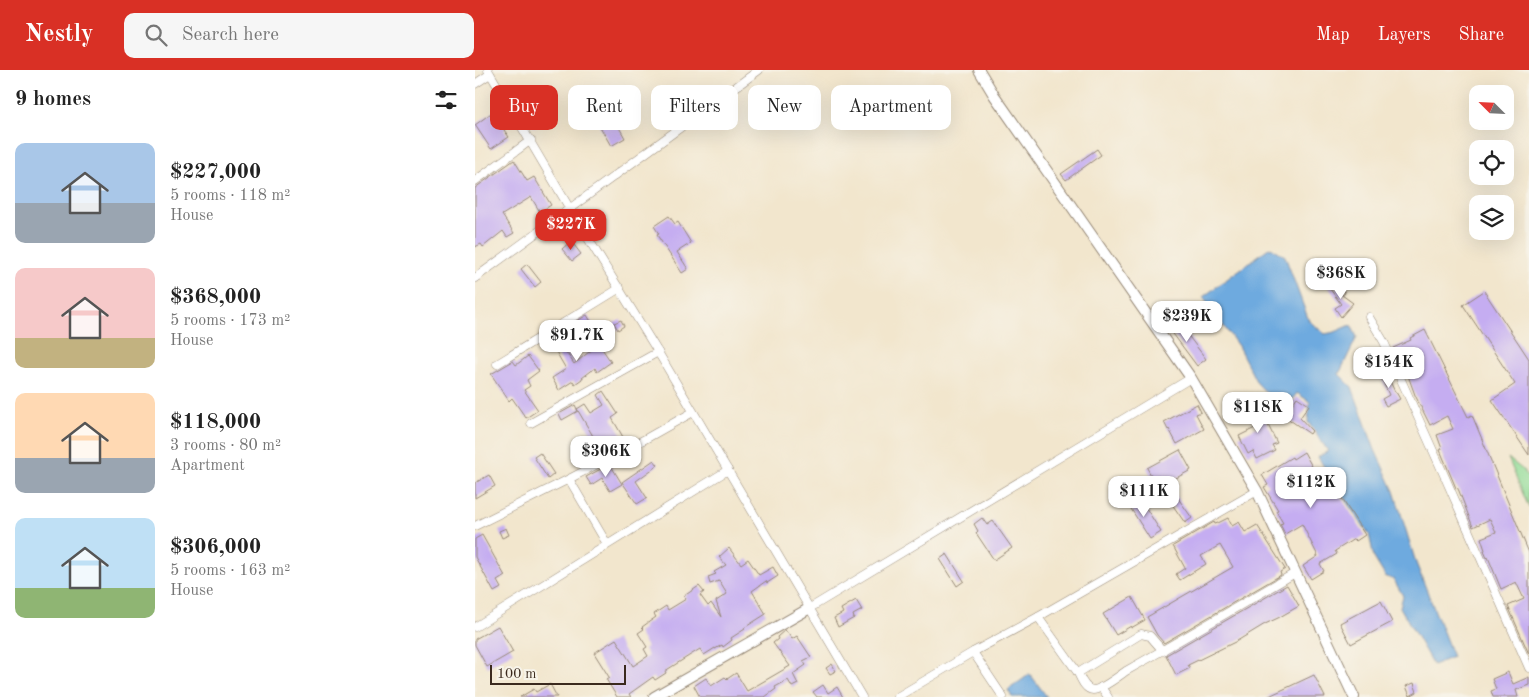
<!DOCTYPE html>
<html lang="en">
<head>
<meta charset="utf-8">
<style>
  :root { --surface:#fff; --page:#f6f6f6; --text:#222; --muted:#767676; --accent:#d93025 }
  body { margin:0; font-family:"Old Standard TT",serif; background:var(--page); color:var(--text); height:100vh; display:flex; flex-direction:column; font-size:19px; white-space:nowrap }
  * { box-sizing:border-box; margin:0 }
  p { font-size:16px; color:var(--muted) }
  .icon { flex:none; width:28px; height:28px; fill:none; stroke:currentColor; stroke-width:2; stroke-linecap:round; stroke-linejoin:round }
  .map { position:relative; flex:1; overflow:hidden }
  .details { display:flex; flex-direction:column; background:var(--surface); width:475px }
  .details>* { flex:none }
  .top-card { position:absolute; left:15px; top:15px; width:475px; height:45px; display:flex; gap:10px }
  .needle { width:32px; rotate:294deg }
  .buttons { position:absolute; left:994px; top:15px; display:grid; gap:10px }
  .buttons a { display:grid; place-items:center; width:45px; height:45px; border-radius:10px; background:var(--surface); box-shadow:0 5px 20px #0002; font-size:25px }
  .scale { position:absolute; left:15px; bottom:12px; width:136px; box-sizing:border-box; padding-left:5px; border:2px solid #3b2a1e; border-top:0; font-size:14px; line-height:18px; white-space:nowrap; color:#3b2a1e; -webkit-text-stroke:4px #f7f3e8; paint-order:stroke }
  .price { position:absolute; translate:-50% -42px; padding:0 11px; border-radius:10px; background:#fff; color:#222; font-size:16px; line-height:32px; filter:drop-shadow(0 1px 2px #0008) }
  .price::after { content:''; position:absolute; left:50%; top:30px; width:15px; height:11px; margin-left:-8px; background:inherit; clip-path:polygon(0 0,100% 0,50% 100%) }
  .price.current { background:var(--accent); color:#fff }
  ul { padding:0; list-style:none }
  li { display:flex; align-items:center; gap:15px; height:125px; padding:0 15px }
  li span { display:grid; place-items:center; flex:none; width:140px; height:100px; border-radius:10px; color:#555 }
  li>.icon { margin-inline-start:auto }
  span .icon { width:60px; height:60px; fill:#fffc; stroke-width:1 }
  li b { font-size:21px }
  h2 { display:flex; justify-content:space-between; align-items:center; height:60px; padding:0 15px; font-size:21px }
  .pill { padding:0 18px; border-radius:10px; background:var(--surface); box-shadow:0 5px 20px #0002; font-size:18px; line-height:45px }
  .pill.current { background:var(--accent); color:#fff }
  header { display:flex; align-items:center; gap:30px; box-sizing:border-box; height:70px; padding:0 25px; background:var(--accent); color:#fff }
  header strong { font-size:24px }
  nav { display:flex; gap:28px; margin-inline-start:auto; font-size:18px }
  .search { width:350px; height:45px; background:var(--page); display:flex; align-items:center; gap:12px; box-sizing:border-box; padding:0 18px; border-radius:10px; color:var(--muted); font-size:19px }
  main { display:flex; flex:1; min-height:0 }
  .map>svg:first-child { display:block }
  .green { fill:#92dc97; stroke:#66835a }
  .water { fill:#6eaadf; stroke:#546a7e }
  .building { fill:#c5adf1 }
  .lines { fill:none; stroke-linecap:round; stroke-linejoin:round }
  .minor-casing { stroke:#968876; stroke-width:9 }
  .tertiary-casing { stroke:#968876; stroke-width:12 }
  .minor { stroke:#fff; stroke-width:8 }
  .tertiary { stroke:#fff; stroke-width:10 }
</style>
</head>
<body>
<header>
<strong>Nestly</strong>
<div class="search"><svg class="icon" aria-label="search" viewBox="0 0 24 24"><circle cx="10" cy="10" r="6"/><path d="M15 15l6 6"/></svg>Search here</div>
<nav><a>Map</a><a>Layers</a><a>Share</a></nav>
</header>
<main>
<section class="details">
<h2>9 homes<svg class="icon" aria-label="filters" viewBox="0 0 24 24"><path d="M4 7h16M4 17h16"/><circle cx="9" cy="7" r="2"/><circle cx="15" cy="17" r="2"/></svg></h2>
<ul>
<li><span style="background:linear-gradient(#a9c7e8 60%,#9aa5b1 0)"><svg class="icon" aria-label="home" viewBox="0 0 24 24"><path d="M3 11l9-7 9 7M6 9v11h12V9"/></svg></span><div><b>$227,000</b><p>5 rooms · 118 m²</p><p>House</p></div></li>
<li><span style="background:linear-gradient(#f6c9c9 70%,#c2b280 0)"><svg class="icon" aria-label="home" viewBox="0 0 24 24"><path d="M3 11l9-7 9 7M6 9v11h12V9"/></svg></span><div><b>$368,000</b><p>5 rooms · 173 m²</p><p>House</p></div></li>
<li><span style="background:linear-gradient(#ffd9b3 65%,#9aa5b1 0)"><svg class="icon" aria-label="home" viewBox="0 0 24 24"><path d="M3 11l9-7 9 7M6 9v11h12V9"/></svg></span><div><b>$118,000</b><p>3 rooms · 80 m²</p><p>Apartment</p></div></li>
<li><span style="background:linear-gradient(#bfe0f5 70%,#8fb573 0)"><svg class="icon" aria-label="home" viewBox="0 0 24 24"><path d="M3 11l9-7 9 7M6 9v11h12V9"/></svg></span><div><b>$306,000</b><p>5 rooms · 163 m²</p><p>House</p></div></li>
</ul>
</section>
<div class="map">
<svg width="1054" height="627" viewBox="0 0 1054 627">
  <rect width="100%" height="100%" fill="#f7f3e8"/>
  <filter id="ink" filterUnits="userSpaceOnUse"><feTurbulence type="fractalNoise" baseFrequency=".02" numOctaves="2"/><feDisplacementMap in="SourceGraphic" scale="10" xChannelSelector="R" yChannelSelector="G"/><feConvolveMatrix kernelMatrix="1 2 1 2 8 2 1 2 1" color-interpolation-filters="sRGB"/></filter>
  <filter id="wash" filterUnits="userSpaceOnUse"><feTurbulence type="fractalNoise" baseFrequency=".0096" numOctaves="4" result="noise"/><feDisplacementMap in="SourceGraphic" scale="20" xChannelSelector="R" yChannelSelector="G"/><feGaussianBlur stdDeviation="1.12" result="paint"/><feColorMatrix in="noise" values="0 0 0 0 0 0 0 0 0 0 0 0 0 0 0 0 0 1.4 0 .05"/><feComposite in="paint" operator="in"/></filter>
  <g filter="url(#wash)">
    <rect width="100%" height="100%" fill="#f2e6cd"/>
    <!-- green -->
    <path class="green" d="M1033,388L1048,400L1054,408V438Z"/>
    <!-- water -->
    <g class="water">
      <path d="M795,177L810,186L834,251L850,264L860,262L876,255L882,267L864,304L877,317L900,380L919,421L941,493L978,587L958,595L925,537L928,526L919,510L910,506L899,488L894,464L862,418L843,387L853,381L833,352L835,332L822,323L809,341L782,313L763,276L728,227Z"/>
      <path d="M555,604L572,627H537L533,620Z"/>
    </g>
    <g id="blocks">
      <!-- building -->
      <g class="building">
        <path d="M56,25L71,49L59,57L43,32Z"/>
        <path d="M19,41L31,58L29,60L34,67L16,79L0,55Z"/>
        <path d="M137,45L150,68L136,76L123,53Z"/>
        <path d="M622,79L626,85L591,110L586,104Z"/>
        <path d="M39,90L52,111L59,107L76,135L65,142L56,127L27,145L39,163L32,167L28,161L8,177L6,174L0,177V118Z"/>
        <path d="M194,146L200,154L203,152L216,173L202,182L213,199L207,203L182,165L184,164L179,156Z"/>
        <path d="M96,171L106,184L97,191L87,179Z"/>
        <path d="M52,194L66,212L60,217L46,199Z"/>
        <path d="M853,214L861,220L866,216L870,223L867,225L878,233L866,247L860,238L866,234L852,215Z"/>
        <path d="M1009,221L1054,289V385L1017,330L1040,314L988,235Z"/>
        <path d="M112,245L123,263L113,269L102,251Z"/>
        <path d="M146,250L149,256L143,260L139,253Z"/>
        <path d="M702,251L731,289L722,296L693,257Z"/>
        <path d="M89,259L99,277L91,282L99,294L124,274L136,292L122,302L120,298L107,308V309L100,314L98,311L84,320L77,308L91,299L76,273L85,267L83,263Z"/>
        <path d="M950,260L993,347L997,345L1054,483V584L1033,536L1049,529L1041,512L1026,519L1013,487L1012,488L1009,481L1010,480L1006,468L1021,462L1015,449L998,457L984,421L982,417L981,418L965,380L967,379L962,365L978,359L972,346L955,355L940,325L931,300L928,301L918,278L936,270L935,268Z"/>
        <path d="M53,286L64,301L52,310L55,316L49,320L63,340L51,348L37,328L34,331L16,304L38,291L41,295Z"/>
        <path d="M916,300L918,306L914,309L920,322H921L925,329L911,336L907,329L914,325L905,305Z"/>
        <path d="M128,321L143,344L137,348L148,367L141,372L142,375L128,383L102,339L110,334L116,343L129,335L123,325Z"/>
        <path d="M822,327L834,335L825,348L837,361L835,364L809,346Z"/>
        <path d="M775,330L791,351L802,373L797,375L800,380L782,389L778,381L773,384L764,366L784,356L767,337Z"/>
        <path d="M722,334L726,342L721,344L729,359L702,374L694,359L693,360L689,352Z"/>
        <path d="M100,335L103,341L87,350L84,344Z"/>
        <path d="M705,380L716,400L688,415L683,406L678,409L672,398Z"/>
        <path d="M829,382L841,404L847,401L859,422L862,421L890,465L881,471L879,469L860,481L862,484L845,494L849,501L836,509L828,496L843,486L827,454L810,464L805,454L808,453L801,441L803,440L789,417L793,415L787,405L817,387L818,389Z"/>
        <path d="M65,383L79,404L73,409L59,387Z"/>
        <path d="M179,390L183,395L161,411L172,428L162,434L147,412Z"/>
        <path d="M135,394L147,414L135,421L127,408L116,415L111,407Z"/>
        <path d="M14,405L20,416L0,428V413Z"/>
        <path d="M695,417L717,448L710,453L688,421Z"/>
        <path d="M658,426L667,440L671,438L686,462L675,469L651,431Z"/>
        <path d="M507,448L512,455L518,451L537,478L519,490L501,463L503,461L499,454Z"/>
        <path d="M753,448L757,456L764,452L770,462L782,455L810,499L805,502L806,505L689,573L682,565L672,547L758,497L745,475L726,486L731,494L705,510L701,504L710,498L698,476L739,452L740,454L743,453Z"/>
        <path d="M31,458L34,465L27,468L24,461Z"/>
        <path d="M7,465L30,506L22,511L26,518L19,522L0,487V469Z"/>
        <path d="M254,478L266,494L273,489L284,505L298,497L303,506L292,513L291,511L277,521L291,544L269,558L270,559L256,568L257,570L248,577L247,575L240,579V578L229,585L225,579L190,601L191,603L180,610L178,607L154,624L156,627H142L131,609L134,607L119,583L141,569L158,596L173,586L169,579L172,577L163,563L169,559L167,557L181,547L179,544L191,536L193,540L211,529L209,526L224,516L229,522L225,525L233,536L236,533L246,547L241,531L252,524L244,511L235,514L233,507L241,504L239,502L251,495L244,487Z"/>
        <path d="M472,484L489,511L482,516L465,489Z"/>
        <path d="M812,515L824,536L803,548L790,554L762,571L713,595L715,598L701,605L691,585L693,584Z"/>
        <path d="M657,527L670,550L656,558V556L641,565L628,544Z"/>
        <path d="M381,530L387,540L378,545L379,548L363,557L359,548L368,543L366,539Z"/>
        <path d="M906,531L917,552L876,574L865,553Z"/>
        <path d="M23,556L38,582L12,597L0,575V569Z"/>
        <path d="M310,560L317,569L322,566L336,587L328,591L331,595L318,604L323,614L317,617L313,610L300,617L301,619L290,627H225L219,616L231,608L236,616L250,607L252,609L261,603L272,621L315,596L298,573L303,569L302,567Z"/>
        <path d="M357,594L361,601L355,604L351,598Z"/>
        <path d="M1033,602L1038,614L1054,607V615L1041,620L1043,627H1018L1016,621L1021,619L1017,609Z"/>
        <path d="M839,605L850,627H792Z"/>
        <path d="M939,613L942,622L935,626L931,616Z"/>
        <path d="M75,614L82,627H45L59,619L61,622Z"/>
        <path d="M348,615L353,623L362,617L368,627H342L338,622Z"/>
      </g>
    </g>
  </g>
  <g filter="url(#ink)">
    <use href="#blocks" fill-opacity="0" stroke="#968876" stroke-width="1"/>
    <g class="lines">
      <!-- minor casing -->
      <g class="minor-casing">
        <g id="minor">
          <path d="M13,0L95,139L183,282L387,627"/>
          <path d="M0,14L15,4"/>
          <path d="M0,111L56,70"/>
          <path d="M0,208L284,0"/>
          <path d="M894,247L909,272L969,405L1054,598"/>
          <path d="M22,294L145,218"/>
          <path d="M56,353L183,282"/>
          <path d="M0,456L94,409"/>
          <path d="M132,474L94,409L172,368L218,342"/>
          <path d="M335,538L716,308"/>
          <path d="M563,547L603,603"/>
          <path d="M0,557L253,400"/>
          <path d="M688,581L675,566L666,564L603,603C606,609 610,620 618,620C626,620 644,606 651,601C708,569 764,536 820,503"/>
          <path d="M498,582L528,627"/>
          <path d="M626,617L633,627"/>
          <path d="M422,627L498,582L563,547L782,421"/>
        </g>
      </g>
      <!-- tertiary casing -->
      <g class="tertiary-casing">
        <g id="tertiary">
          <path d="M504,0L519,25L716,308L782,421L879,627"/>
          <path d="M179,627L335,538"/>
        </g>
      </g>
      <!-- minor -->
      <use href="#minor" class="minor"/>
      <!-- tertiary -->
      <use href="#tertiary" class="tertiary"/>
    </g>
  </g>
</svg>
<div class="buttons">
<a><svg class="needle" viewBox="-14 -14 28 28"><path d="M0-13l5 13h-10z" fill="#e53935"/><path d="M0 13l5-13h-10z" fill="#767676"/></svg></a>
<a><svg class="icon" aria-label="locate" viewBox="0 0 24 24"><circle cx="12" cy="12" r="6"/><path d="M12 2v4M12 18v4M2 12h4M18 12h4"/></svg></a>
<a><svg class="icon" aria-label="layers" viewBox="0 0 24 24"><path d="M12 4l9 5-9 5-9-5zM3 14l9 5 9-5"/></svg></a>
</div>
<div class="scale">100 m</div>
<b class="price current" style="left:96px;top:181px">$227K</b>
<b class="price" style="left:866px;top:230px">$368K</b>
<b class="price" style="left:712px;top:273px">$239K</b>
<b class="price" style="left:102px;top:292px">$91.7K</b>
<b class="price" style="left:914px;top:319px">$154K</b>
<b class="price" style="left:783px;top:364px">$118K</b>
<b class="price" style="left:131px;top:408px">$306K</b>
<b class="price" style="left:836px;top:439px">$112K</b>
<b class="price" style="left:669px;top:448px">$111K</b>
<div class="top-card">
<a class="pill current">Buy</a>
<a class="pill">Rent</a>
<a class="pill">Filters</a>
<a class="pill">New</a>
<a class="pill">Apartment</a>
</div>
</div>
</main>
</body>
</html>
